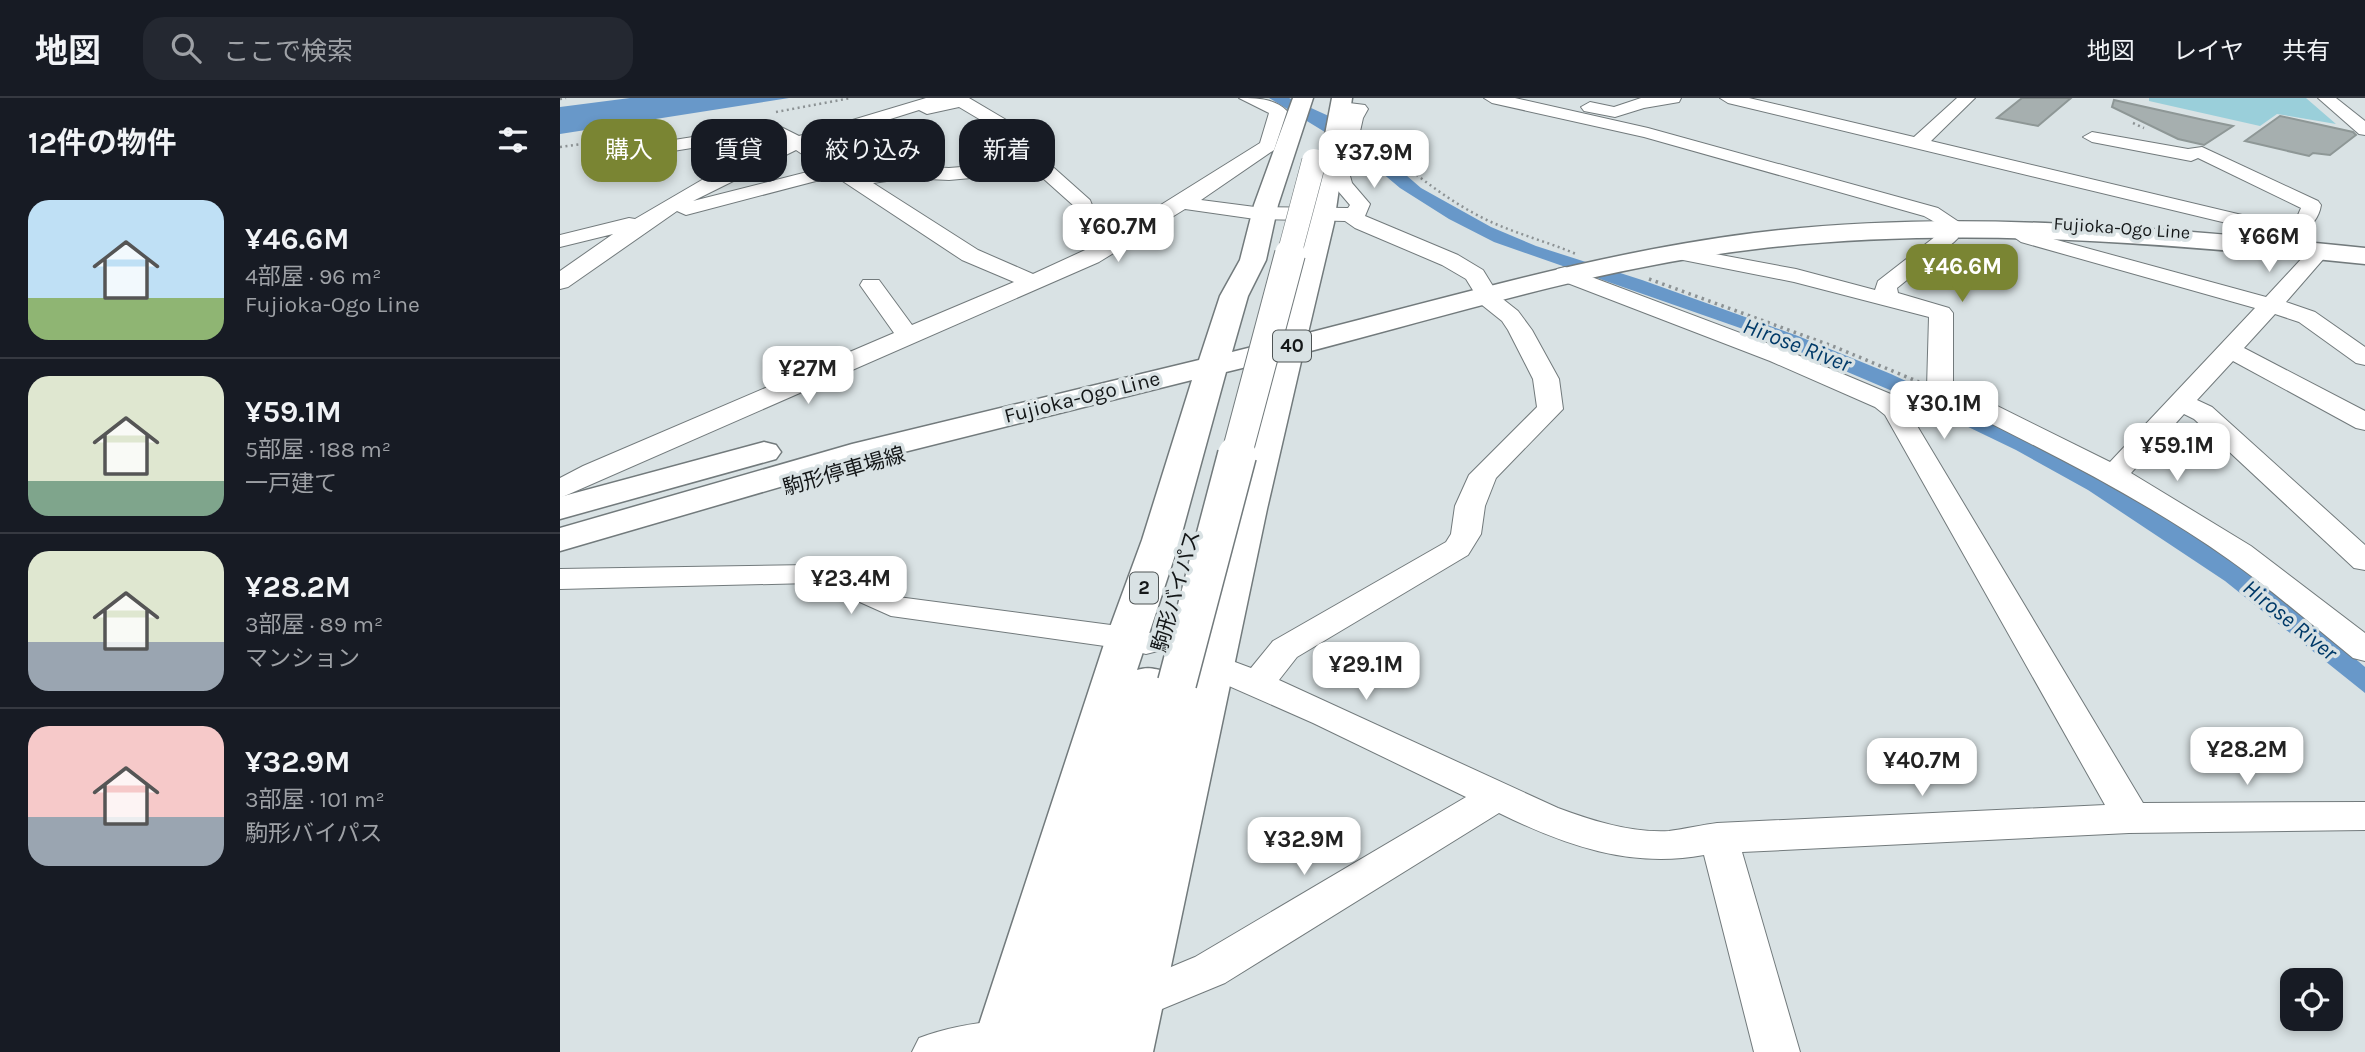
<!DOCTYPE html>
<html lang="ja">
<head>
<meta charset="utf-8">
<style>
  :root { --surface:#171b24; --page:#242831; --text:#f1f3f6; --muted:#9ea1a6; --line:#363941; --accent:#7a8533 }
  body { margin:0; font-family:Karla,"Noto Sans JP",sans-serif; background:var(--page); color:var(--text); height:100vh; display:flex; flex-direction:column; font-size:26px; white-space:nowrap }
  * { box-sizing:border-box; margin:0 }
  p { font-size:23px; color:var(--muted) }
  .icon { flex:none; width:38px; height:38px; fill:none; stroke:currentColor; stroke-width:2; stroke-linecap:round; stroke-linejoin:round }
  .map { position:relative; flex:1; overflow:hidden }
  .side { display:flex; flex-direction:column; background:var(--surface); width:560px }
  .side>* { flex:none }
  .guide { position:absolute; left:21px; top:21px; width:665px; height:63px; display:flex; gap:14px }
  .fabs { position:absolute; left:1720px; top:870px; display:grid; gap:14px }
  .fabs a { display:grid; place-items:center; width:63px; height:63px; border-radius:14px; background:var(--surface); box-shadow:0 4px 10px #0003; font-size:35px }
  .price { position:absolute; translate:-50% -60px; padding:0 16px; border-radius:14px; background:#fff; color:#222; font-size:23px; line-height:46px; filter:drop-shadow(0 2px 4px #0008) }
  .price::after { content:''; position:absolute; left:50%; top:42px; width:21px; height:16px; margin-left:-10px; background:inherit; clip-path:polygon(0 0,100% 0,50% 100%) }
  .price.selected { background:var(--accent); color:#fff }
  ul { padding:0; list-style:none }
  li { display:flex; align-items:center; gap:21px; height:175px; padding:0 28px }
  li+li { border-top:2px solid var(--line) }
  li span { display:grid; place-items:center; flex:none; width:196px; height:140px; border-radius:21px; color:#555 }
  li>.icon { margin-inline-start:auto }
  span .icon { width:84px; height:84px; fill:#fffc; stroke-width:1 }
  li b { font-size:30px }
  h2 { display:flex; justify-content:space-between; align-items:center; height:84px; padding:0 28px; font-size:30px }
  .tag { padding:0 24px; border-radius:21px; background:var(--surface); box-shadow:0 4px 10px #0003; font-size:24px; line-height:63px }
  .tag.selected { background:var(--accent); color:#fff }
  header { display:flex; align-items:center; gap:42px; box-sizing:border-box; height:98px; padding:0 35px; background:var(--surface); border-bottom:2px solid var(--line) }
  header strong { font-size:33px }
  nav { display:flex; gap:38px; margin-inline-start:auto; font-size:24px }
  .search { width:490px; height:63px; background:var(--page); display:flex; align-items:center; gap:18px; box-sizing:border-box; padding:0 24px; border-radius:21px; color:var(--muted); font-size:26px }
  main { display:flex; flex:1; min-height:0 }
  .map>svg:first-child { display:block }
  .green { fill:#9acfda }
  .water { fill:#6898c9 }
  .building { fill:#a6afaf; stroke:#8e9796; stroke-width:2 }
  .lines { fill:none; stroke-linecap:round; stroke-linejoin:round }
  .minor-tunnel { stroke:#b2b9bb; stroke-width:19; stroke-dasharray:19 10; stroke-linecap:butt }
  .minor-casing { stroke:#727a7c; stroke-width:2 }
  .major-casing { stroke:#727a7c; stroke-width:3 }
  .path-far1 { stroke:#8c9294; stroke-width:2.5; stroke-dasharray:2 3.5; stroke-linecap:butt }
  .path { stroke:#8c9294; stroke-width:3.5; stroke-dasharray:2.5 4.5; stroke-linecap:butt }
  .minor { fill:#fff; fill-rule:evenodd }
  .major { fill:#fff; fill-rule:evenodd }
  .major-bridge-far2-casing { stroke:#727a7c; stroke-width:25; stroke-linecap:butt }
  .major-bridge-far1-casing { stroke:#727a7c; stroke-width:32; stroke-linecap:butt }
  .major-bridge-casing { stroke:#727a7c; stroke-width:41; stroke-linecap:butt }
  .major-bridge-far2 { stroke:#fff; stroke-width:24 }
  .major-bridge-far1 { stroke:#fff; stroke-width:30 }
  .major-bridge { stroke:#fff; stroke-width:38 }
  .labels { text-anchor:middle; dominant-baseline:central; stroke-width:7; stroke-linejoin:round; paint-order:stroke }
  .far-street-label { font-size:18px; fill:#141718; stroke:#d9e2e4 }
  .shield { fill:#d9e2e4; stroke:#4f5455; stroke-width:2 }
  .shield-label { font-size:19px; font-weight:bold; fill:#141718 }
  .street-label { font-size:21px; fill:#141718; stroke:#d9e2e4 }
  .water-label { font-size:23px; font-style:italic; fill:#013a68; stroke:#d9e2e4 }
</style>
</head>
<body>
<header>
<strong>地図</strong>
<div class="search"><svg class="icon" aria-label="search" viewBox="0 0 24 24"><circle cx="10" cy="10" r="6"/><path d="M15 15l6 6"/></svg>ここで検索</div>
<nav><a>地図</a><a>レイヤ</a><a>共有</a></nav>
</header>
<main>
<section class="side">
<h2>12件の物件<svg class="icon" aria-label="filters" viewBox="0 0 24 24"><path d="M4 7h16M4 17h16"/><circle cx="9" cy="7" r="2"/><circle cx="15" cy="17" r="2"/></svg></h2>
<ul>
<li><span style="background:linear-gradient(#bfe0f5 70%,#8fb573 0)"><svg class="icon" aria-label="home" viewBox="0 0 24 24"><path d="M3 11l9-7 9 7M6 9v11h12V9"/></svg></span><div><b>¥46.6M</b><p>4部屋 · 96 m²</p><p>Fujioka-Ogo Line</p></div></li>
<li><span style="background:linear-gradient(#dfe7d0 75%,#7fa58c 0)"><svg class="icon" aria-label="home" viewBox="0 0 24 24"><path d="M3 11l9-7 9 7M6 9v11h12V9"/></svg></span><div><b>¥59.1M</b><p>5部屋 · 188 m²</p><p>一戸建て</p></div></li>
<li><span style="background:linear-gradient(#dfe7d0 65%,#9aa5b1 0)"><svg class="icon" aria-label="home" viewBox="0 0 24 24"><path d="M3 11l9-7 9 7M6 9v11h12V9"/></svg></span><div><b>¥28.2M</b><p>3部屋 · 89 m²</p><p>マンション</p></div></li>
<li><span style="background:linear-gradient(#f6c9c9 65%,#9aa5b1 0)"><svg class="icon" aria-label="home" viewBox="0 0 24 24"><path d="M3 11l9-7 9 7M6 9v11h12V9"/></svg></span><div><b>¥32.9M</b><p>3部屋 · 101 m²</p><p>駒形バイパス</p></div></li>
</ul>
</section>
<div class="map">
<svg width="1805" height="954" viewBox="0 0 1805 954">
  <rect width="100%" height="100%" fill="#d9e2e4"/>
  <!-- green -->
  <path class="green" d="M1589,0H1746L1776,26L1717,16L1700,28L1589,3Z"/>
  <!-- water -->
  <g class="water">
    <path d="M70,0H229L0,36V9Z"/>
    <path d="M709,0H729L771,19L802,39L861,90L931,129L976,148L1082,182L1238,238L1331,276L1476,344L1636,437L1728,503L1805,569V595L1665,483L1528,392L1456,352L1344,298L1203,238L934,144L889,121L840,90L796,53Z"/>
  </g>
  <!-- building -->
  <g class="building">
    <path d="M1462,0H1511L1478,28L1437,20Z"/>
    <path d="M1554,2L1644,22L1673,28L1644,47L1618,41L1552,9Z"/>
    <path d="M1720,18L1793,34L1796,37L1770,57L1753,55L1749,58L1685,43Z"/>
  </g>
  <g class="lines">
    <!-- minor-tunnel -->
    <path class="minor-tunnel" d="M789,0L793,1"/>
    <!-- minor casing -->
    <g class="minor-casing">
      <g id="minor">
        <path d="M366,0H409L448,23L466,45L530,102L540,127L551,138L700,45L709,15L679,0C696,0 714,0 727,13L714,52L641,102L695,109L788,110L790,107L773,87L770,78L788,15L775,13L772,9L781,4L805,7L808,11L803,20L790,78L792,85L810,106L805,118L898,157L923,172L939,198L958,213L972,232L999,281L1003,311L936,380L925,408L921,436L908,457L737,559L719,582L998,710C1033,723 1071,735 1109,733C1125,731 1141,727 1157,725L1545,707L1325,317L1315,309L1210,263L997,181L994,176L997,171L1005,169L1228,253L1333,297L1344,306L1583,705L1805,704V732L1569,735L1182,754L1240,954H1194L1144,757C1071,771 1004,747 939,715L665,885L602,911L577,914L561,908L555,895L561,882L577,876L599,874L635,859L906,699L753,625L628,570L623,562L628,554L640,551L691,570L713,543L886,444L891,436L895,408L909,377L977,309L973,281L948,232L942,223L922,207L906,181L882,167L795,130L785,123L695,121L625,111L539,164L0,400V380L23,368L334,235L300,187L303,182H319L352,227L454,184L402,162L275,78L126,117L117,113L8,189L0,191V173L53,136L0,149V137L69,120L75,121L147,79L223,44L212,37L64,61L57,59L55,55L57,51L215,26L239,38ZM399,9L436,31L465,64L389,70L347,68L298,76L251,46L359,12L367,16ZM236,52L263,70L133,103ZM476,74L514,108L520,129L536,147L473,176L418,152L313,85L347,80L389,82Z"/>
        <path d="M924,0H955L1088,30L1378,110L1399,124L1395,129L1398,140L1394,144L1337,190L1338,195L1389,210L1393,215V286L1550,364L1695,210L1461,144L1444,132L1447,128H1461L1475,136L1706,199L1744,158L1704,134L1168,5L1160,0H1189L1354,39L1397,0H1415L1371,43L1724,127L1738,117L1741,110L1638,60L1631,63L1532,44L1523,39L1532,34L1628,51L1642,49L1758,103L1761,107C1759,120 1751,129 1740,135L1755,146L1766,158L1726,204L1755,214L1805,249V267L1796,265L1739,224L1715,216L1684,250L1805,313V332L1796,330L1673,263L1637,302L1652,309L1805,447V472L1794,470L1634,321L1624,316L1571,375L1691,448L1805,535V563L1793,560C1752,527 1711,491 1668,461C1575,395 1472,347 1371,295L1367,290L1369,219L1234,184L1118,161L1110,160L1107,155L1110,150L1118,149L1236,171L1315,192L1318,183L1376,138L1380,127L1364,118L1084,39L932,5Z"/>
        <path d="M1081,0H1121L1119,4L1084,10L1055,19L1024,13L1021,9L1030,4L1054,9Z"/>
        <path d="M1758,0H1776L1805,23V37L1799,36Z"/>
        <path d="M251,467L284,473L338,499L566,529L598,537L603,545L598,553L586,556L566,551L331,518L264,488L251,485L0,491V471Z"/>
        <path d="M441,923L457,929L464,943L459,954H352L359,940C385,930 413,925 441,923Z"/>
      </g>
    </g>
    <!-- major casing -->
    <g class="major-casing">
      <g id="major">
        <path d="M733,0H753L718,107L706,162L688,198L672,254L716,243L748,125L772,0H792L774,125L748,235C895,198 1042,154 1194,135C1397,110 1602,130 1805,150V166C1603,145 1399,127 1196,151C1042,169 893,216 743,255L707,411L593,954H410L546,540L582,442L632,282L316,361L0,453V430L292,346L639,262L660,198L680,162L694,107ZM711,263L631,575C621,572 615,574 607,573C595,572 590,568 577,572L620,442L666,274Z"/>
        <path d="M204,344L216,347L221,354L216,361L0,421V399Z"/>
      </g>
    </g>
    <!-- path-far1 -->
    <g class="path-far1">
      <path d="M0,1L6,0"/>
      <path d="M216,14L291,0"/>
      <path d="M1573,25L1584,30"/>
      <path d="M810,38C847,70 885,102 929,123C957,136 988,144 1016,156"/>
      <path d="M0,49L52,42"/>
    </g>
    <!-- path -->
    <path class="path" d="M1089,181L1275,249L1359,284"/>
    <!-- minor -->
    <use href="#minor" class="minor"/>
    <!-- major -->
    <use href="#major" class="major"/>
    <!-- major-bridge-far2 casing -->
    <g class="major-bridge-far2-casing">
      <path id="major-bridge-far2" d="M729,157L754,63"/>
    </g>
    <!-- major-bridge-far1 casing -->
    <g class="major-bridge-far1-casing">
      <path id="major-bridge-far1" d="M676,359L730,156"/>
    </g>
    <!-- major-bridge casing -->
    <g class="major-bridge-casing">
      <path id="major-bridge" d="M617,585L677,357"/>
    </g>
    <!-- major-bridge-far2 -->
    <use href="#major-bridge-far2" class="major-bridge-far2"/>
    <!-- major-bridge-far1 -->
    <use href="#major-bridge-far1" class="major-bridge-far1"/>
    <!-- major-bridge -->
    <use href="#major-bridge" class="major-bridge"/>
  </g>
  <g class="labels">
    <!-- far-street labels -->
    <g class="far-street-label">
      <text transform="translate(1562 130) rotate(4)">Fujioka-Ogo Line</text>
    </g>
    <!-- shield labels -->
    <g class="shield">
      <rect x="713" y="232.5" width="38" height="31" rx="5"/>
      <rect x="570" y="474.5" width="28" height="31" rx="5"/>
    </g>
    <g class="shield-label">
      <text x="732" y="248">40</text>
      <text x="584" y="490">2</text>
    </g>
    <!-- street labels -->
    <g class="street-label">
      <text transform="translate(522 299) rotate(-14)">Fujioka-Ogo Line</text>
      <text transform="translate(284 373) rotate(-16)">駒形停車場線</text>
      <text transform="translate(616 493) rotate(-74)">駒形バイパス</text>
    </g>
    <!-- water labels -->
    <g class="water-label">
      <text transform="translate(1237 247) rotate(21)">Hirose River</text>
      <text transform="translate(1730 522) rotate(39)">Hirose River</text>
    </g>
  </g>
</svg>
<div class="fabs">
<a><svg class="icon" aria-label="locate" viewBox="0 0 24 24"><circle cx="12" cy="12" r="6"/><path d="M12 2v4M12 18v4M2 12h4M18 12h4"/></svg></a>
</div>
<b class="price" style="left:814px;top:92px">¥37.9M</b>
<b class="price" style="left:558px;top:166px">¥60.7M</b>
<b class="price" style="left:1709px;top:176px">¥66M</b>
<b class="price selected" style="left:1402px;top:206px">¥46.6M</b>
<b class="price" style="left:248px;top:308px">¥27M</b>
<b class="price" style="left:1384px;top:343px">¥30.1M</b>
<b class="price" style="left:1617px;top:385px">¥59.1M</b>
<b class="price" style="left:291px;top:518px">¥23.4M</b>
<b class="price" style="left:806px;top:604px">¥29.1M</b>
<b class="price" style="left:1687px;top:689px">¥28.2M</b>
<b class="price" style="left:1362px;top:700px">¥40.7M</b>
<b class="price" style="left:744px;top:779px">¥32.9M</b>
<div class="guide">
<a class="tag selected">購入</a>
<a class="tag">賃貸</a>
<a class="tag">絞り込み</a>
<a class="tag">新着</a>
</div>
</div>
</main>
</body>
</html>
